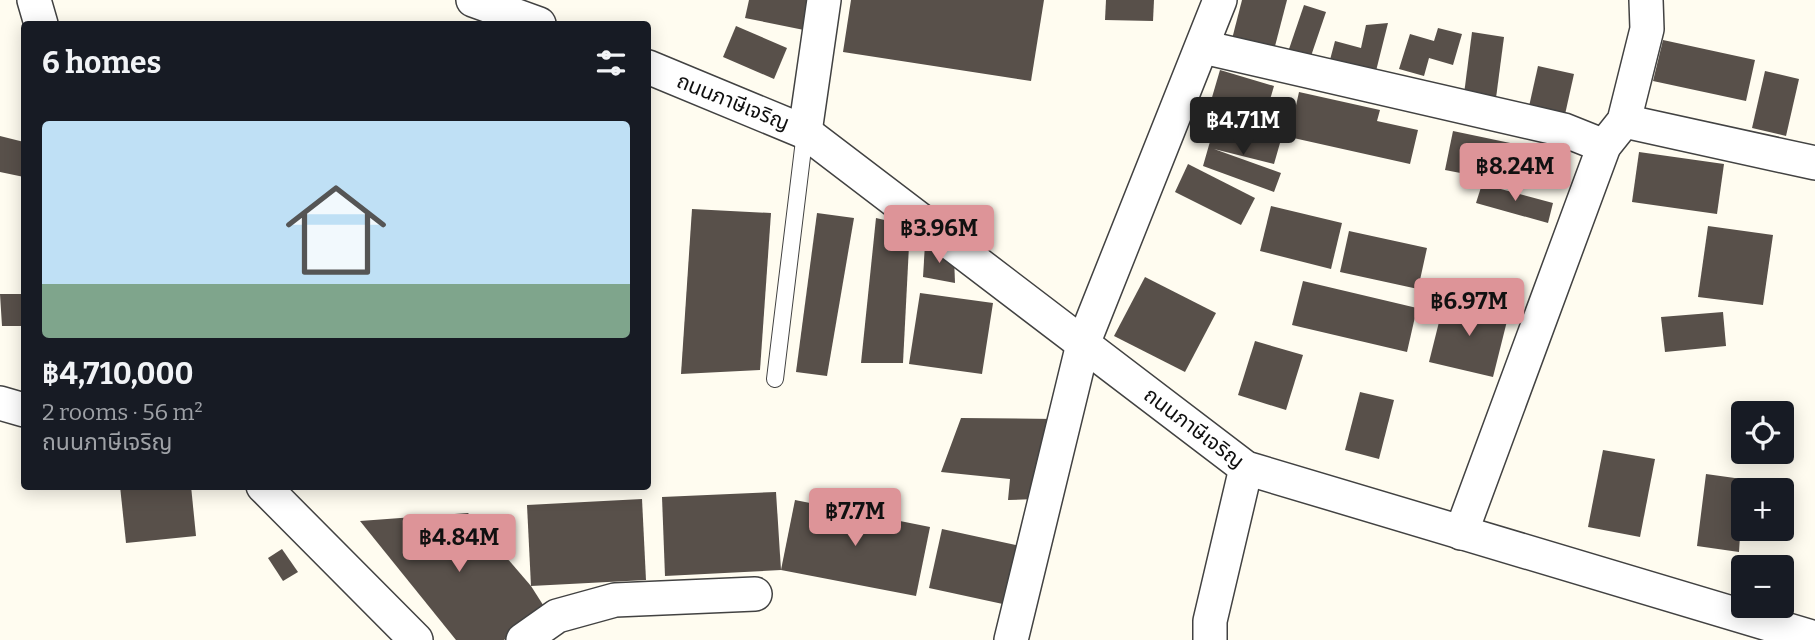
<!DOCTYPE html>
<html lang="en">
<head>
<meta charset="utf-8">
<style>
  :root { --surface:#171b24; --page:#20242c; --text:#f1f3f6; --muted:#9ea1a6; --line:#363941; --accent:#dd9498 }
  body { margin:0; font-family:Bitter,"Noto Sans Thai",serif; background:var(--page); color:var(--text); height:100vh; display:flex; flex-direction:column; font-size:26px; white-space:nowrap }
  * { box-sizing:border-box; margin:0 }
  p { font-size:23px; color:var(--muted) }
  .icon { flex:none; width:38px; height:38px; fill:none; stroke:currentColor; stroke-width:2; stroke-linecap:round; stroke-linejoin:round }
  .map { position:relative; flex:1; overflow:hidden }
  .drawer { position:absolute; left:21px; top:21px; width:630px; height:469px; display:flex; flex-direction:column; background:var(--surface); border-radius:7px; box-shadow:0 4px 18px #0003 }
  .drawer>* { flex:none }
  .fabs { position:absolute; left:1731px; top:401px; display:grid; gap:14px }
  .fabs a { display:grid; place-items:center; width:63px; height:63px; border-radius:7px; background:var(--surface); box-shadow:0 4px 18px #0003; font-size:35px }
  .price { position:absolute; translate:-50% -60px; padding:0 16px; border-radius:7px; background:var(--accent); color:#111; font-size:23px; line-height:46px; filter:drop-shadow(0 2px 4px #0008) }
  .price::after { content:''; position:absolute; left:50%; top:42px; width:21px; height:16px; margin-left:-10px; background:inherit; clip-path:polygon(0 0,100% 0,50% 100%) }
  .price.selected { background:#222; color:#fff }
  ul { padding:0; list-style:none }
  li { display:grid; align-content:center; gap:14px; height:371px; padding:0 21px }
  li+li { border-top:2px solid var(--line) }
  li span { display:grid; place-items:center; height:217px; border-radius:7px; color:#555 }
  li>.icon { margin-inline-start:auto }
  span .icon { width:126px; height:126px; fill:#fffc; stroke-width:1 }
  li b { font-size:30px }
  h2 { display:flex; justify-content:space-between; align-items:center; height:84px; padding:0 21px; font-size:30px }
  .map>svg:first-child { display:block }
  .building { fill:#58504a }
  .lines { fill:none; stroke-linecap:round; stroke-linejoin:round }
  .lane-casing { stroke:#424242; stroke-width:18 }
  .street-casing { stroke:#424242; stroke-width:36 }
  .lane { stroke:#fff; stroke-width:16 }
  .street { stroke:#fff; stroke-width:33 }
  .labels { text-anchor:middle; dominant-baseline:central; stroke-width:7; stroke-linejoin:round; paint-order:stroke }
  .street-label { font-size:21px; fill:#0f0f0f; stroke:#fff }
</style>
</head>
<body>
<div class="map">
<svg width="1815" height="640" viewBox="0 0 1815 640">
  <rect width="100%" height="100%" fill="#fffcf0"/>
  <!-- building -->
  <g class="building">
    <path d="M749,0H810L804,30L745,18Z"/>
    <path d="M851,0H1044L1031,81L843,52Z"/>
    <path d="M1106,0H1154L1153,21L1105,20Z"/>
    <path d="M1242,0H1287L1274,50L1232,39Z"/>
    <path d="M1304,5L1326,12L1310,59L1288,52Z"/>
    <path d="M1388,23L1373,83L1327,71L1335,41L1361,48L1366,25Z"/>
    <path d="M736,26L787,48L774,79L723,57Z"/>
    <path d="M1438,28L1462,34L1453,65L1429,58L1424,76L1399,69L1410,34L1434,41Z"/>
    <path d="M1472,32L1504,37L1496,98L1464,94Z"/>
    <path d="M1663,40L1755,60L1746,101L1653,81Z"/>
    <path d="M1538,66L1574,74L1564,119L1528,111Z"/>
    <path d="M1220,70L1274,86L1262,127L1208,111Z"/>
    <path d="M1765,71L1799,79L1786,136L1752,128Z"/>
    <path d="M1299,92L1380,110L1377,121L1418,130L1410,164L1289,137Z"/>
    <path d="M1215,124L1280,143L1274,164L1214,149L1281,173L1274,192L1203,166Z"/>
    <path d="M1453,131L1515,144L1507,182L1445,170Z"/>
    <path d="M0,136L24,142V177L0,172Z"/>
    <path d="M1639,152L1724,164L1717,214L1632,202Z"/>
    <path d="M1188,164L1255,198L1241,225L1175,192Z"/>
    <path d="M1482,184L1553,203L1548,223L1476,203Z"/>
    <path d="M1271,206L1342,223L1331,269L1260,251Z"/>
    <path d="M692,209L771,213L760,370L681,374Z"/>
    <path d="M817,213L854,218L827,376L796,372Z"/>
    <path d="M876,218L910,226L903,363H861Z"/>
    <path d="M1708,226L1773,235L1763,305L1698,297Z"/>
    <path d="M1349,231L1427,248L1418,289L1340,272Z"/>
    <path d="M925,244L954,256L955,283L923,277Z"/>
    <path d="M1145,277L1216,313L1185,372L1114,336Z"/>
    <path d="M1303,281L1417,308L1407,352L1292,325Z"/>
    <path d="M920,293L993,303L982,374L909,364Z"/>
    <path d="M0,294H24V326H2Z"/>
    <path d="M1445,298L1509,313L1493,377L1429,362Z"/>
    <path d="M1723,312L1726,346L1665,352L1661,317Z"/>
    <path d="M1255,341L1303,355L1286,410L1238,395Z"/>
    <path d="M1360,392L1394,400L1379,459L1345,450Z"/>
    <path d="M961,418L1055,419L1036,499L1008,500L1010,479L941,472Z"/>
    <path d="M1603,450L1655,459L1640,537L1588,527Z"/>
    <path d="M1706,474L1749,480L1747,490H1743L1739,552L1697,546Z"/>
    <path d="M120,486H191L196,536L126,543Z"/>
    <path d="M776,492L781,570L665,576L662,497Z"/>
    <path d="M642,499L646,580L531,586L527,505Z"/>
    <path d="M795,500L930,527L916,596L781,570Z"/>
    <path d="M468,513L531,586L545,608L504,640H456L360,521Z"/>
    <path d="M942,529L1025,547L1012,606L929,588Z"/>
    <path d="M282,549L298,572L283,581L268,558Z"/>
  </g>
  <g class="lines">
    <!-- lane casing -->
    <g class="lane-casing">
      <path id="lane" d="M775,379L805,132"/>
    </g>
    <!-- street casing -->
    <g class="street-casing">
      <g id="street">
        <path d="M34,0L41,24"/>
        <path d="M473,0L539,24"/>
        <path d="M1203,47L1564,130L1604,146"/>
        <path d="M648,67L805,132L1246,468L1815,638"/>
        <path d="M1624,121L1815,163"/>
        <path d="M805,132L824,0"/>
        <path d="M0,403L24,410"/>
        <path d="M263,486L416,640"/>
        <path d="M1461,533L1604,146L1624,121L1647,29L1646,0"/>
        <path d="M523,640L557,616L615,600L755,594"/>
        <path d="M1011,640L1083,344L1220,0"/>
        <path d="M1210,640V621L1246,468"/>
      </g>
    </g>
    <!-- lane -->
    <use href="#lane" class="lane"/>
    <!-- street -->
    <use href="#street" class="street"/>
  </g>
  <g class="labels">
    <!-- street labels -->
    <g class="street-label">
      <text transform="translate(733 102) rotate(22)">ถนนภาษีเจริญ</text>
      <text transform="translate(1194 428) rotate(37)">ถนนภาษีเจริญ</text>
    </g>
  </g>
</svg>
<div class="fabs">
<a><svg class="icon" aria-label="locate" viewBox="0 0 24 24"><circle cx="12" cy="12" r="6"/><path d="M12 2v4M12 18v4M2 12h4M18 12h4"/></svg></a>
<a>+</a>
<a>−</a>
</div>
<b class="price selected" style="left:1243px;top:157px">฿4.71M</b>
<b class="price" style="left:1515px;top:203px">฿8.24M</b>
<b class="price" style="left:939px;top:265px">฿3.96M</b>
<b class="price" style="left:1469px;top:338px">฿6.97M</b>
<b class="price" style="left:855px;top:548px">฿7.7M</b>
<b class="price" style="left:459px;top:574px">฿4.84M</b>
<section class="drawer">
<h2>6 homes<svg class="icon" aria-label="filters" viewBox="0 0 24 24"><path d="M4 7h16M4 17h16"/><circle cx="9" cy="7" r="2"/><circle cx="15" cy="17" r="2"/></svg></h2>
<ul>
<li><span style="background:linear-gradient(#bfe0f5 75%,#7fa58c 0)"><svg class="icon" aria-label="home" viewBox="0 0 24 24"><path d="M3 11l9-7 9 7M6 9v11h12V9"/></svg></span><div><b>฿4,710,000</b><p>2 rooms · 56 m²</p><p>ถนนภาษีเจริญ</p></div></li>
</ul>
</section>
</div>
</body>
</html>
